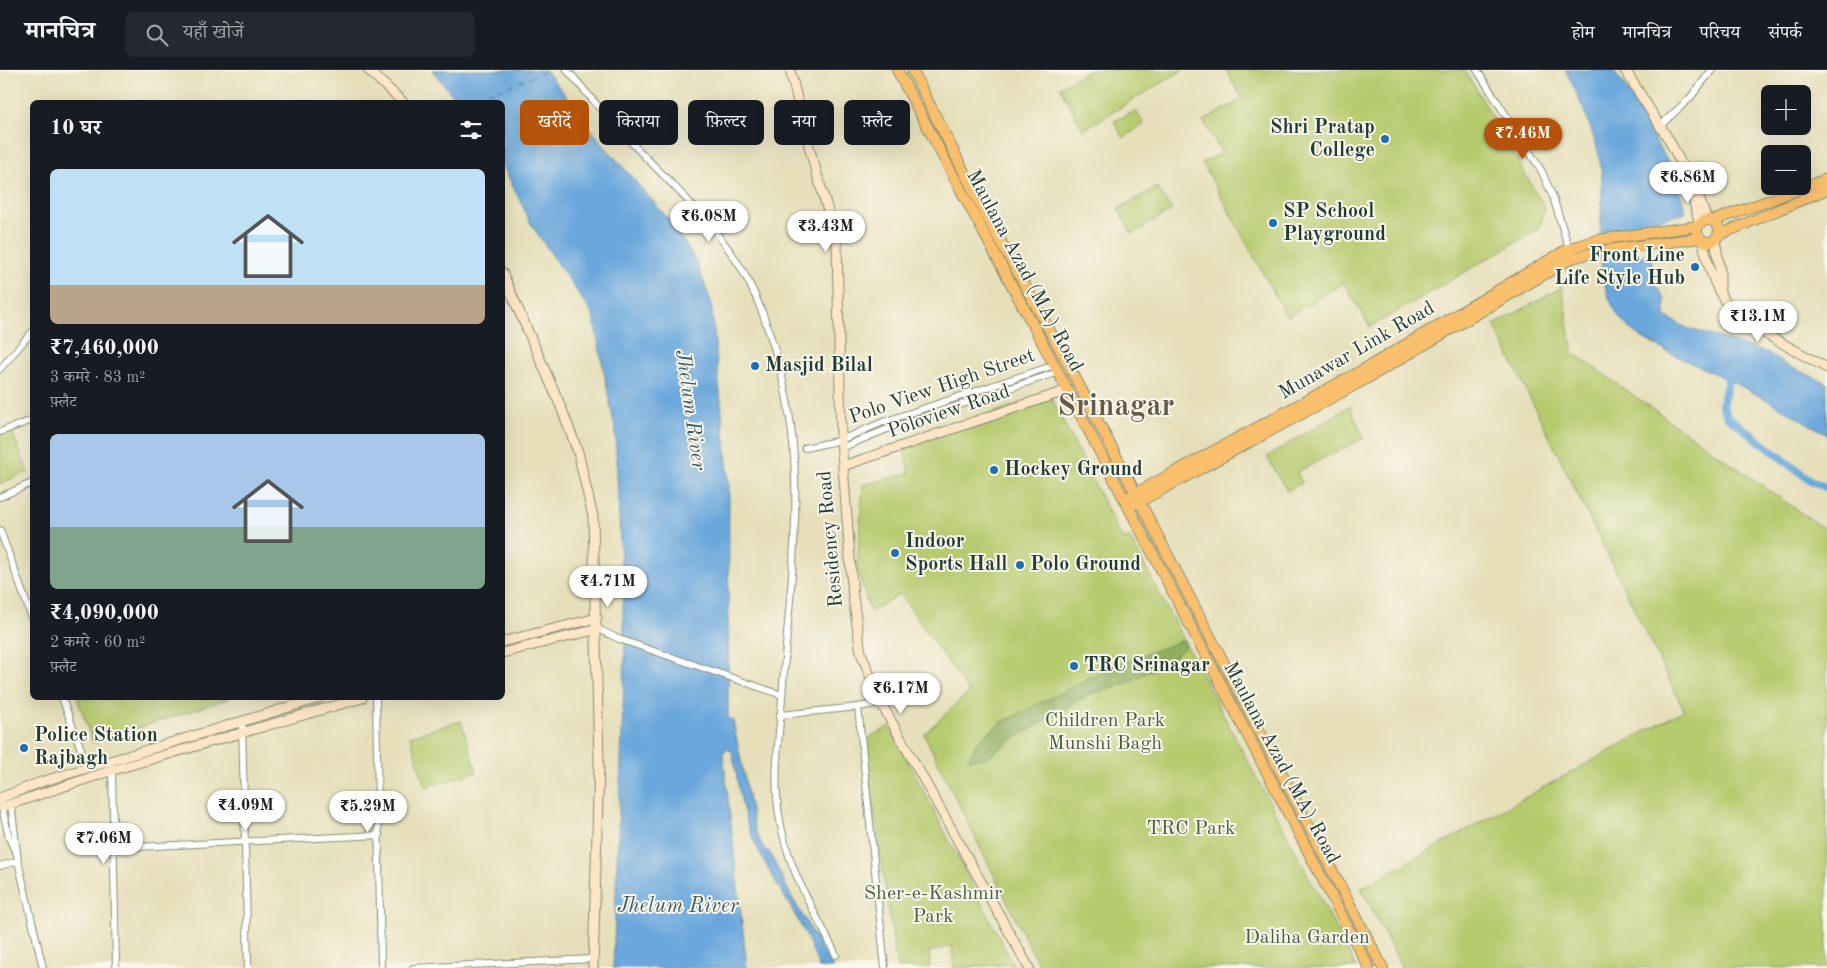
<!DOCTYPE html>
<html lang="hi">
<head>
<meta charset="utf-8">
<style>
  :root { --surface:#171b24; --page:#242831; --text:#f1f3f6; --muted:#9ea1a6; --line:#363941; --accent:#b45309 }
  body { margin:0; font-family:"Old Standard TT","Noto Serif Devanagari",serif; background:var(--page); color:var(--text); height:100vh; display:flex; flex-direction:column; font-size:19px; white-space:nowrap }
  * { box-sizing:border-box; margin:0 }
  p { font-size:16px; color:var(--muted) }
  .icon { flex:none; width:28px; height:28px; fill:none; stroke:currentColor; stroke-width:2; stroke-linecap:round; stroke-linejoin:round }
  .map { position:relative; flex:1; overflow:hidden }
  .sheet { position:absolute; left:30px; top:30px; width:475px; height:600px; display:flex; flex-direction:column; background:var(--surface); border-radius:8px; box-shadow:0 5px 20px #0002 }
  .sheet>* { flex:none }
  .hud { position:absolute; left:520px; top:30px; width:475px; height:45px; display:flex; gap:10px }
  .buttons { position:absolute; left:1761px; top:15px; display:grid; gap:10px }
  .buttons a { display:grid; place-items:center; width:50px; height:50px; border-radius:8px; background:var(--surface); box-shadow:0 5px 20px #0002; font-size:25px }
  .price { position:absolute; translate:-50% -42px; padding:0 11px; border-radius:18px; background:#fff; color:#222; font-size:16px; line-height:32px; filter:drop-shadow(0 1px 2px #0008) }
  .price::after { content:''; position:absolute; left:50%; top:30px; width:15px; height:11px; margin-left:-8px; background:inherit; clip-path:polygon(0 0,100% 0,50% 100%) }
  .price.on { background:var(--accent); color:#fff }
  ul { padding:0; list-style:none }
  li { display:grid; align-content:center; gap:10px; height:265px; padding:0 20px }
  li span { display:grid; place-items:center; height:155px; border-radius:8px; color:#555 }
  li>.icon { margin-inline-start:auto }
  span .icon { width:90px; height:90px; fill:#fffc; stroke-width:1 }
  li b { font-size:21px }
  h2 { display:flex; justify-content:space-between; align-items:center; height:60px; padding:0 20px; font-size:21px }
  .tag { padding:0 18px; border-radius:8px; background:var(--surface); box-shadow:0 5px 20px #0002; font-size:18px; line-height:45px }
  .tag.on { background:var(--accent); color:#fff }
  header { display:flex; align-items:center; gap:30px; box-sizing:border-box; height:70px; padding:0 25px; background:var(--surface); border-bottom:1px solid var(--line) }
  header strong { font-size:24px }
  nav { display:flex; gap:28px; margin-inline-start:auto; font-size:18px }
  .search { width:350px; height:45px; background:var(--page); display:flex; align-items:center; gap:12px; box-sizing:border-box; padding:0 18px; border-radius:8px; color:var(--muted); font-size:19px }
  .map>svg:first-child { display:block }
  .green { fill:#b6ca6e; stroke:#6a8451 }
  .forest { fill:#90ae61; stroke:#58764a }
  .water { fill:#6aa7dc; stroke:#447288 }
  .pier { fill:#e6dfba }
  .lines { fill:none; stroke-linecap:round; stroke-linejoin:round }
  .canal { stroke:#6aa7dc; stroke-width:8 }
  .ferry { stroke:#365d66; stroke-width:1; stroke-dasharray:6 5; stroke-linecap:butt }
  .street-casing { stroke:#828e77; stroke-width:8 }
  .secondary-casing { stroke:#828e77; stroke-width:11 }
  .primary-casing { stroke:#828e77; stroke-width:12 }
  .street { stroke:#fff; stroke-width:6 }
  .secondary { stroke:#fde5c5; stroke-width:9 }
  .primary { stroke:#f9bf6d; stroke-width:10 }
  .poi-dot { fill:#1f6fb2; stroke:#fbf7ec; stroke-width:2 }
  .labels { text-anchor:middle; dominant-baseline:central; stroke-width:4; stroke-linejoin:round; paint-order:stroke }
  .poi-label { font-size:20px; font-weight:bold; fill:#1f3d34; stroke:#fbf7ec; text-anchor:start }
  .street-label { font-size:20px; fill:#1f3d34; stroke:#fbf7ec }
  .park-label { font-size:20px; fill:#456042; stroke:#fbf7ec }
  .water-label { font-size:21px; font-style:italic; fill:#365d66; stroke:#fbf7ec }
  .town-label { font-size:30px; font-weight:bold; fill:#655b4b; stroke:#fbf7ec }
</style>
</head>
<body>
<header>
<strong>मानचित्र</strong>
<div class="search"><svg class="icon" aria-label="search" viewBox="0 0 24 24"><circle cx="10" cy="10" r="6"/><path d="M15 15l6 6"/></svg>यहाँ खोजें</div>
<nav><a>होम</a><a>मानचित्र</a><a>परिचय</a><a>संपर्क</a></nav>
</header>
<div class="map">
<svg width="1827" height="898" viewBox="0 0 1827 898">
  <rect width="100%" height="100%" fill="#fbf7ec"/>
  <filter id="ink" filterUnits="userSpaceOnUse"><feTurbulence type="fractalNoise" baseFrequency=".02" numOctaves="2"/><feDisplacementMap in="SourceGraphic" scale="10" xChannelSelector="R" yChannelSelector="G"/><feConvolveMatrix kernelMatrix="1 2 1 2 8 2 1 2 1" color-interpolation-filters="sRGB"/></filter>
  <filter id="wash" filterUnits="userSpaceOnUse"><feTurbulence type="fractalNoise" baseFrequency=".0096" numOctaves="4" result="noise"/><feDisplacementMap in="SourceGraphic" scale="20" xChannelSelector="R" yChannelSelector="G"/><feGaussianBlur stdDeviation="1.12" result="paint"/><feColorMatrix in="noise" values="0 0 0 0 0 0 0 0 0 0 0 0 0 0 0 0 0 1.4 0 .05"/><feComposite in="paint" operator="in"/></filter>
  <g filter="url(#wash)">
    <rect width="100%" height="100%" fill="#e6dfba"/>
    <!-- green -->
    <g class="green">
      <path d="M1090,0H1183L1083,60L1060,17Z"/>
      <path d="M1226,0H1465L1545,138L1539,159L1370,257L1344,213L1287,247L1202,92L1222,83L1203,51L1242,29Z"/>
      <path d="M1136,41L1144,54L1123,68L1114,51Z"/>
      <path d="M1157,117L1172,140L1132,164L1118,139Z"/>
      <path d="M1562,217L1573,283L1827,461V898H1402L1361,818L1684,640L1494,255Z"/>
      <path d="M1049,323L1122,469L1130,468L1357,898H1040L924,664L969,622L900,524L870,542L857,498L863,415L909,403L903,375Z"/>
      <path d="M1350,336L1364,368L1297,402L1302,413L1287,421L1267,387Z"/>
      <path d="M11,359L28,402L0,414V364Z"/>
      <path d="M77,628H230L93,673Z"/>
      <path d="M461,651L477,702L425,717L410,666Z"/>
      <path d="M890,656L1013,894L954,898L952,876L929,882L930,898H897L864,671Z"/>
    </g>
    <!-- forest -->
    <path class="forest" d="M1184,570V578L1165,593L1124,614L1090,624L1010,671L986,688L968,689L978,671L1001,653L1111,597Z"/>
    <!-- water -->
    <g class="water">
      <path d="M432,0H546L602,73L672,153L696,191L711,232L729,413L728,647L733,651L755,760L765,781H769L790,824L833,898H819C805,852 773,814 754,771C741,743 738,711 732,681L727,679L723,683L747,898H613L625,583L615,359L593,245L531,154L503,96L502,32H458Z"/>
      <path d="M1565,0H1612L1624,14L1655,71L1674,100L1686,143L1645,153L1656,215L1665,230V246L1687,258L1769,283L1784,294L1827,313V364C1798,348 1770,331 1741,316C1712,301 1643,275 1624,253C1587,209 1606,148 1601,96C1598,73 1577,20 1565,0Z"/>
    </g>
    <!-- pier -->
    <path class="pier" d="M1648,159L1652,184L1599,188L1598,165Z"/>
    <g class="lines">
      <!-- canal -->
      <path class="canal" d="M1730,302L1722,335L1727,346L1810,410L1827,418"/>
      <!-- ferry -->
      <path class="ferry" d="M467,32L547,1"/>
    </g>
  </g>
  <g filter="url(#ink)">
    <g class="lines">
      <!-- street casing -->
      <g class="street-casing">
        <g id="street">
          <path d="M567,0C583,18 598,37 615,55C657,102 708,143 741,198C753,218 763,243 770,265C813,390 790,501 782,628C779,667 773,707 779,745C788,802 812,835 836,885"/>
          <path d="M1477,0L1541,100L1553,127L1570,182"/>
          <path d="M1661,55L1690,28L1712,0"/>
          <path d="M0,299L32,262"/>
          <path d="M0,362L32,350"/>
          <path d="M805,378L841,370L883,352L1055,295"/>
          <path d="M841,378L885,360L1058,302"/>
          <path d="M0,427L32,413"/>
          <path d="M0,460L32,548"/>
          <path d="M598,559L619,569L782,625"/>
          <path d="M62,628L88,698"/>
          <path d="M376,628L381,898"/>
          <path d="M881,633L858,637L885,898"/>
          <path d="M780,645L858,637"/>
          <path d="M242,652L248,898"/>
          <path d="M112,698L116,898"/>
          <path d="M11,733L18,791L43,898"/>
          <path d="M2,737L9,768L15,781"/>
          <path d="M115,778L379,765"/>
          <path d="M0,796L18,791"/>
          <path d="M413,898L593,889"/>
        </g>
      </g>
      <!-- secondary casing -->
      <g class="secondary-casing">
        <g id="secondary">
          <path d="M368,0L403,32"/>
          <path d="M790,0L811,84L837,171L841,370L853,527L861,583L881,633L1029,898"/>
          <path d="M1625,0L1669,70L1699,128L1707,150"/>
          <path d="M1690,118L1700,154"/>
          <path d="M1715,169L1720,200V219"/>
          <path d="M1703,171C1708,200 1718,230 1742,251L1827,298"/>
          <path d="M502,202L561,337L578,382L593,447L599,693L593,898"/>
          <path d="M843,396L1068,320"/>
          <path d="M502,572L597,548"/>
          <path d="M502,583L598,559"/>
          <path d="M0,728L41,712L319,628"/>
          <path d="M0,733L2,737L113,700L362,628"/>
        </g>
      </g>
      <!-- primary casing -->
      <g class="primary-casing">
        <g id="primary">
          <path d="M897,0L1058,302L1369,898"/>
          <path d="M912,0L985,143L1066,290L1383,898"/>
          <circle cx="1708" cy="161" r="11"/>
          <path d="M1713,151L1827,109"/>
          <path d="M1719,165L1827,119"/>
          <path d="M1129,427L1361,301L1568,179L1597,170L1698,156"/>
          <path d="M1135,434L1366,309L1572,188L1599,181L1700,168"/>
        </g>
      </g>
      <!-- street -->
      <use href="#street" class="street"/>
      <!-- secondary -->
      <use href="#secondary" class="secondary"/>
      <!-- primary -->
      <use href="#primary" class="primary"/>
    </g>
  </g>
  <!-- markers -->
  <g class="poi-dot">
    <circle cx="1385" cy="69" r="5"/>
    <circle cx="1273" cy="153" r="5"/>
    <circle cx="1695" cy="197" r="5"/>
    <circle cx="755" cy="296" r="5"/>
    <circle cx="994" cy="400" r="5"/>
    <circle cx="895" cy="483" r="5"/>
    <circle cx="1020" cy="495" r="5"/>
    <circle cx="1074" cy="596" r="5"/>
    <circle cx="24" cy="678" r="5"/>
  </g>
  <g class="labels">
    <!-- poi labels -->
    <g class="poi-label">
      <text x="1375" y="58" text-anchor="end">Shri Pratap<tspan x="1375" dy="23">College</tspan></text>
      <text x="1283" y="142">SP School<tspan x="1283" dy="23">Playground</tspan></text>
      <text x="1685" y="186" text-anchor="end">Front Line<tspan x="1685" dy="23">Life Style Hub</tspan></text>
      <text x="765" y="296">Masjid Bilal</text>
      <text x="1004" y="400">Hockey Ground</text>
      <text x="905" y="472">Indoor<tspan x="905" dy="23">Sports Hall</tspan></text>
      <text x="1030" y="495">Polo Ground</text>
      <text x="1084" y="596">TRC Srinagar</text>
      <text x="34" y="666">Police Station<tspan x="34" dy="23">Rajbagh</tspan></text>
    </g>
    <!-- street labels -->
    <g class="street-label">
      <text transform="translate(1024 201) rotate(62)">Maulana Azad (MA) Road</text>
      <text transform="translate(1357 281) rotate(-30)">Munawar Link Road</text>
      <text transform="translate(942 317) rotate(-19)">Polo View High Street</text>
      <text transform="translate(949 342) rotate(-19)">Poloview Road</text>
      <text transform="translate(831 469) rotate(-95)">Residency Road</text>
      <text transform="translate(1281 693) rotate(62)">Maulana Azad (MA) Road</text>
    </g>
    <!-- park labels -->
    <g class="park-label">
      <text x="1105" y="651">Children Park<tspan x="1105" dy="23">Munshi Bagh</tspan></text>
      <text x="1191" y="759">TRC Park</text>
      <text x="933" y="824">Sher-e-Kashmir<tspan x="933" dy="23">Park</tspan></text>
      <text x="1307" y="868">Daliha Garden</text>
    </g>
    <!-- water labels -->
    <g class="water-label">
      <text transform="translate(690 340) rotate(82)">Jhelum River</text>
      <text x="678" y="836">Jhelum River</text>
    </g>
    <!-- town labels -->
    <g class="town-label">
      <text x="1116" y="337">Srinagar</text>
    </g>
  </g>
</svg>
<div class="buttons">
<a>+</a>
<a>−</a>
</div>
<b class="price on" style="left:1523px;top:90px">₹7.46M</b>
<b class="price" style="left:1688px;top:134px">₹6.86M</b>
<b class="price" style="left:709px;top:173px">₹6.08M</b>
<b class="price" style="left:826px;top:183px">₹3.43M</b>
<b class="price" style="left:1758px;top:273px">₹13.1M</b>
<b class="price" style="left:608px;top:538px">₹4.71M</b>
<b class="price" style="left:901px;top:645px">₹6.17M</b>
<b class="price" style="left:246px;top:762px">₹4.09M</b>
<b class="price" style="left:368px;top:763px">₹5.29M</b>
<b class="price" style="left:104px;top:795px">₹7.06M</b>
<div class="hud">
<a class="tag on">खरीदें</a>
<a class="tag">किराया</a>
<a class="tag">फ़िल्टर</a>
<a class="tag">नया</a>
<a class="tag">फ़्लैट</a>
</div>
<section class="sheet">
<h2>10 घर<svg class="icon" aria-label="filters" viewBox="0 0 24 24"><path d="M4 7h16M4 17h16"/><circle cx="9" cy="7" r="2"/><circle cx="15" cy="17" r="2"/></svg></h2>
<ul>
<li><span style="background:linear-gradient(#bfe0f5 75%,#b9a48a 0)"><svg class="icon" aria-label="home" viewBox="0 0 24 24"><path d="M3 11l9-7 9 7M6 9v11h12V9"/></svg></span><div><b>₹7,460,000</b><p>3 कमरे · 83 m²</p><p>फ़्लैट</p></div></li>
<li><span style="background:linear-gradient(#a9c7e8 60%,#7fa58c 0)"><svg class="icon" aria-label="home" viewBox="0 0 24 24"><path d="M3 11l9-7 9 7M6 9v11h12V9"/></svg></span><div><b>₹4,090,000</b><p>2 कमरे · 60 m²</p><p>फ़्लैट</p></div></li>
</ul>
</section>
</div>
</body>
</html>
